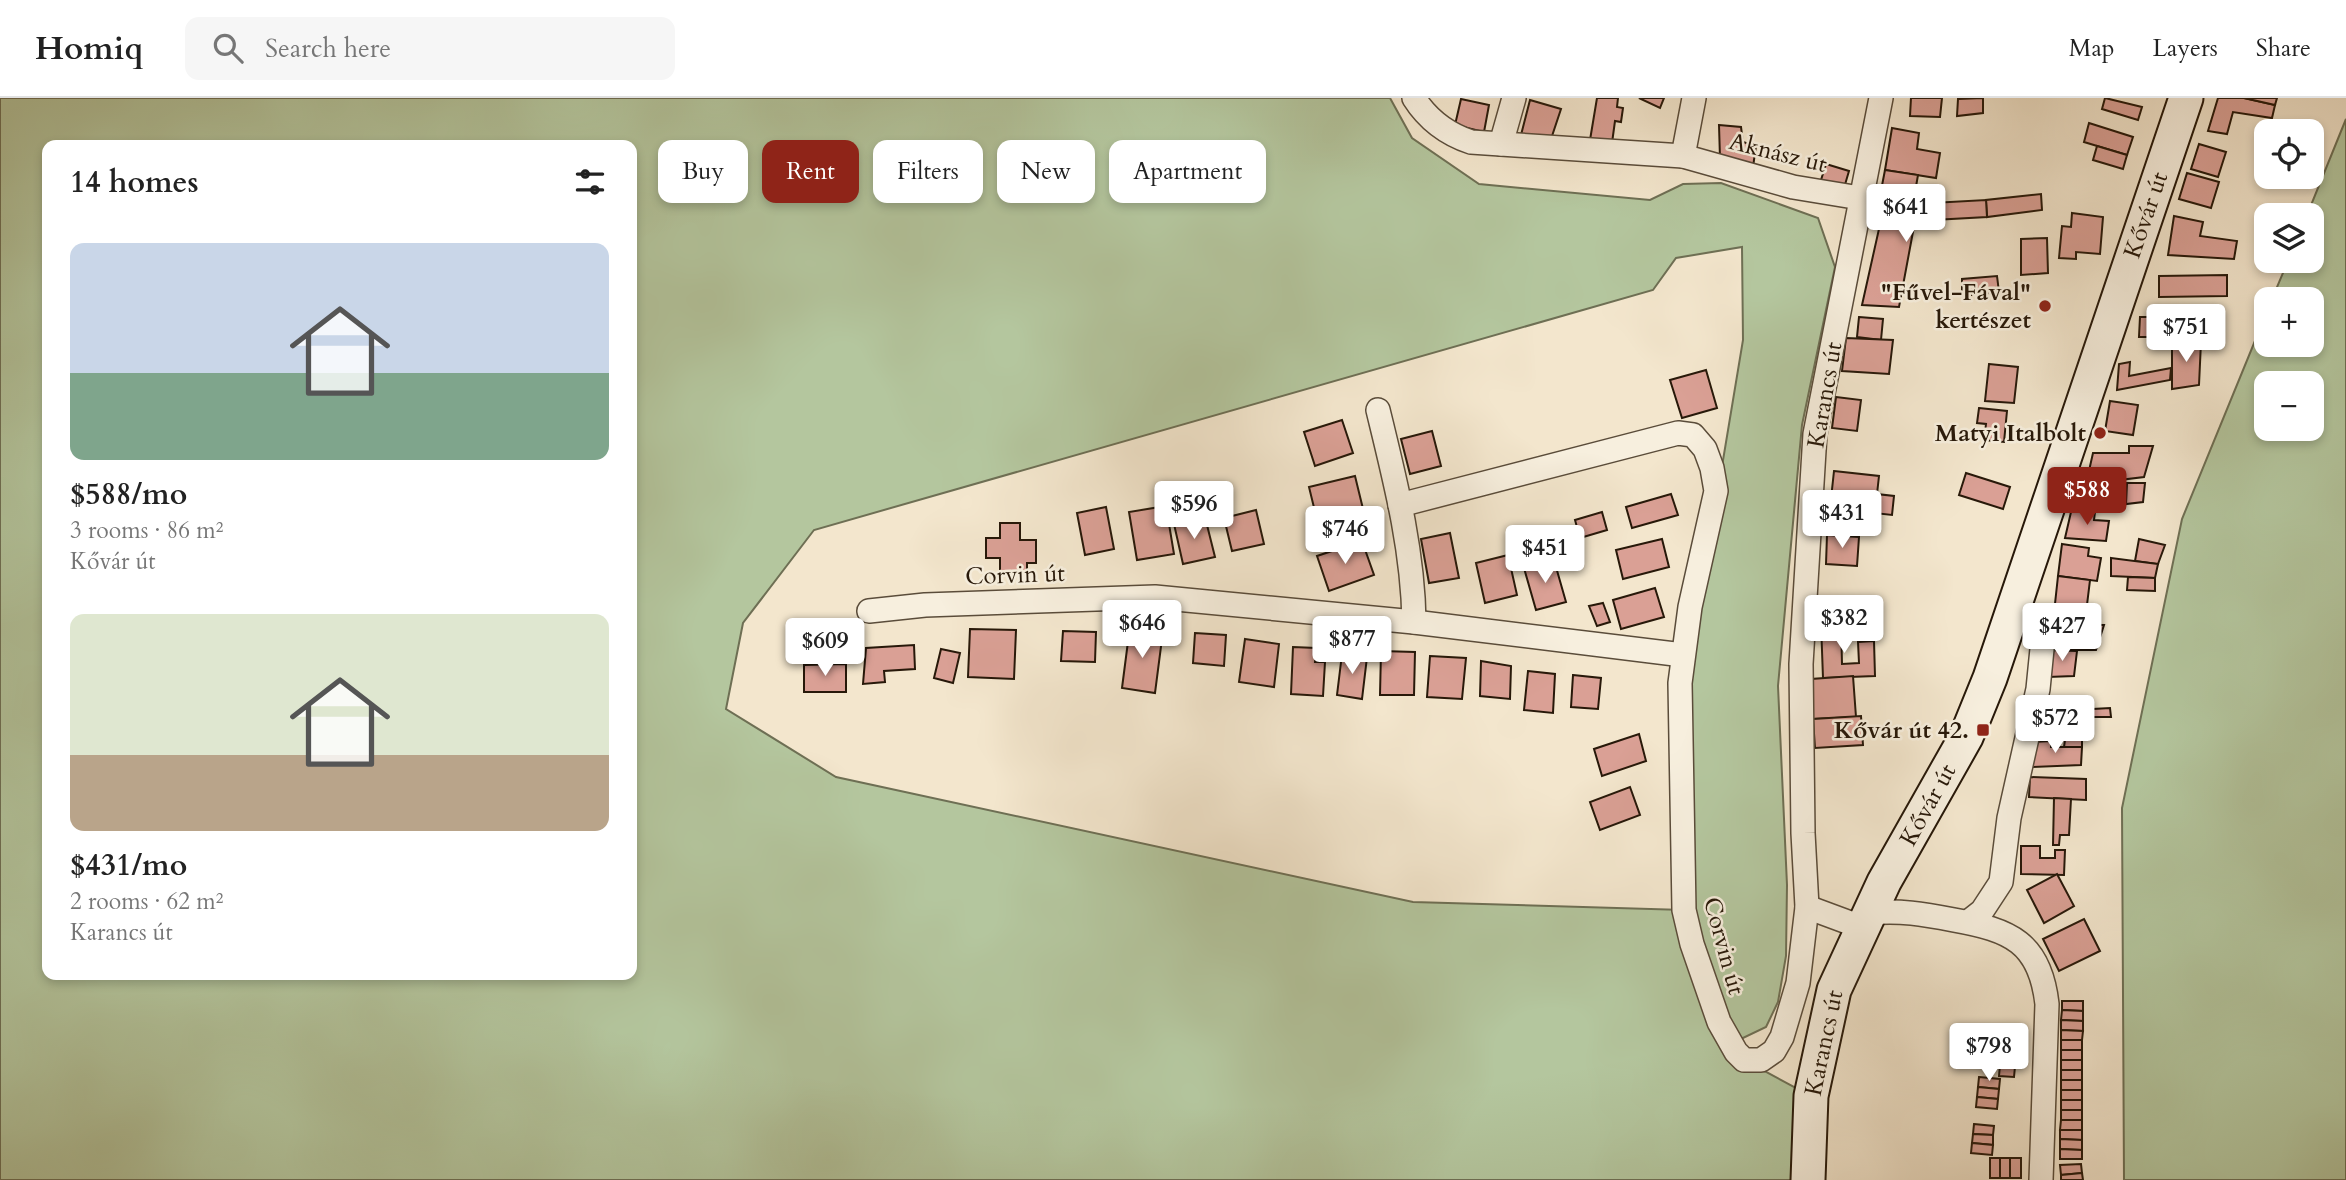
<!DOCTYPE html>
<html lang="en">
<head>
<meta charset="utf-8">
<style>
  :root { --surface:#fff; --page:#f6f6f6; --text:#222; --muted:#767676; --line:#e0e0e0; --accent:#8f2418 }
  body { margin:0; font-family:Cardo,serif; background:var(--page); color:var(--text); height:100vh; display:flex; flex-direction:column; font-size:26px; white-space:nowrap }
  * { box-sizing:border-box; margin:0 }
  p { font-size:23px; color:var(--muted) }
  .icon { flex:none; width:38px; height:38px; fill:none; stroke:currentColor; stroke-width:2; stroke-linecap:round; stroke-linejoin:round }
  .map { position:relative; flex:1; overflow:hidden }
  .drawer { position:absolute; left:42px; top:42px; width:595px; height:840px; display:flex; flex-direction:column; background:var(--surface); border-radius:14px; box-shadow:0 4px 10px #0003 }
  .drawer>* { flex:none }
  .top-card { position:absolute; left:658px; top:42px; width:665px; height:63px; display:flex; gap:14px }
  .fabs { position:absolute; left:2254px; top:21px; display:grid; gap:14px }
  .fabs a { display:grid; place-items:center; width:70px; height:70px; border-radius:14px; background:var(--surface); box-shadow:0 4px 10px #0003; font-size:35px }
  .price { position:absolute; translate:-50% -60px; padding:0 16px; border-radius:7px; background:#fff; color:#222; font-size:23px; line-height:46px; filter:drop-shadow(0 2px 4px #0008) }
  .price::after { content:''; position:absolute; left:50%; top:42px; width:21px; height:16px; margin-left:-10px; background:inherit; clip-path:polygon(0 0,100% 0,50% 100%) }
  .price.on { background:var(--accent); color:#fff }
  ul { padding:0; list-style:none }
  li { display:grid; align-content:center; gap:14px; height:371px; padding:0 28px }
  li span { display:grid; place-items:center; height:217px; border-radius:14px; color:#555 }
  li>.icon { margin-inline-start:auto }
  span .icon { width:126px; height:126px; fill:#fffc; stroke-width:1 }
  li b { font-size:30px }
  h2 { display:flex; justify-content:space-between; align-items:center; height:84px; padding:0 28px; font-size:30px }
  .pill { padding:0 24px; border-radius:14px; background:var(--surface); box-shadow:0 4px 10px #0003; font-size:24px; line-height:63px }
  .pill.on { background:var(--accent); color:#fff }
  header { display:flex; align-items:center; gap:42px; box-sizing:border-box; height:98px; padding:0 35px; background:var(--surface); border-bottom:2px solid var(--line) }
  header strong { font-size:33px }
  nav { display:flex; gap:38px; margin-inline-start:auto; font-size:24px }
  .search { width:490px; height:63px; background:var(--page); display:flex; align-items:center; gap:18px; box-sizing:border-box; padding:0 24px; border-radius:14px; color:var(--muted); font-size:26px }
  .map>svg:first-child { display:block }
  .green { fill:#b4c69e; stroke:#6e6f54; stroke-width:2; fill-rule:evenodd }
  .building { fill:#daa095; stroke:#271809; stroke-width:2 }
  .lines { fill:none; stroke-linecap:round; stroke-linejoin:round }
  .street-casing { stroke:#5a4c3a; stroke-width:26 }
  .secondary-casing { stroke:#271809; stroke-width:37 }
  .street { stroke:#f7efde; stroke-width:23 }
  .secondary { stroke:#f7efde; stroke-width:33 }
  .poi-dot { fill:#8f2418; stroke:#f7efde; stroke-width:2.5 }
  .labels { text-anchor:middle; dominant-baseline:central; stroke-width:5; stroke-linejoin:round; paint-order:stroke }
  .street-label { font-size:24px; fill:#271809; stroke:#f7efde }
  .poi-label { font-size:24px; font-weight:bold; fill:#271809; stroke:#f7efde; text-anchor:end }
</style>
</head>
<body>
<header>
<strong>Homiq</strong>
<div class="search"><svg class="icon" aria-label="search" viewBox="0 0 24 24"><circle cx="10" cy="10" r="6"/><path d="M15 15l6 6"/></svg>Search here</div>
<nav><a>Map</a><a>Layers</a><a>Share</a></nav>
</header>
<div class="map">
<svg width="2346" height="1082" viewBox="0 0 2346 1082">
  <rect width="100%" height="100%" fill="#f3e6cd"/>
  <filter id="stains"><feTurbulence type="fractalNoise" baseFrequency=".00286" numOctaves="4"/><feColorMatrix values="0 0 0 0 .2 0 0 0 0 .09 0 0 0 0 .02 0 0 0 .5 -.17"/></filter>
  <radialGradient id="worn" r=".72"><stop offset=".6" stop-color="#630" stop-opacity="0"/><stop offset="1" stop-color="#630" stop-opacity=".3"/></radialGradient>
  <!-- green -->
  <g class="green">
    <path d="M0,0H1390L1412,40L1479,86L1650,102L1683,86L1721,85L1818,120L1835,169L1802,327L1778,588L1787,787L1786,858L1778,904L1766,929L1743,940H1728L1744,962L1811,998L1808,1082H0ZM47,47H632V877H47ZM1742,149L1743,242L1678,633L1684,812L1413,804L836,679L726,611L743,525L814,432L1653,192L1676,160Z"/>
    <path d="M2346,21V1082H2124L2122,710L2182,421L2266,216V247H2312V201H2272L2288,163H2312V117H2307ZM2266,285H2312V331H2266Z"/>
  </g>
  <!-- building -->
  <g class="building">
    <path d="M1597,0H1618L1617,9L1623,10L1621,24L1615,23L1612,45L1590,42Z"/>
    <path d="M1639,0H1664L1660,10Z"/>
    <path d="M1911,0H1942L1940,19L1910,18Z"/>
    <path d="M1983,0V15L1957,18L1958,1Z"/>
    <path d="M2105,0L2142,9L2138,22L2102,11Z"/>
    <path d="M2218,0H2244L2275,7L2272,20L2233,14L2227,36L2208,33Z"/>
    <path d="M2244,0H2277L2275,7Z"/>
    <path d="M1461,1L1489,7L1484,34L1455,27Z"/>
    <path d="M1530,2L1561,11L1550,44L1521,37Z"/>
    <path d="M2089,25L2133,39L2127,57L2084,44Z"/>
    <path d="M1719,27L1741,29L1743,44L1756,48L1753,69L1720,60Z"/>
    <path d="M1892,30L1919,35L1917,51L1940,55L1936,80L1885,72Z"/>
    <path d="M2199,46L2226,54L2218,79L2191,71Z"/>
    <path d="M2097,48L2127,57L2123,71L2093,62Z"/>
    <path d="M1826,66L1849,73L1844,90L1821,82Z"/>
    <path d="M1885,72L1918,77L1913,106L1879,103Z"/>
    <path d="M2187,75L2219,84L2211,110L2179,101Z"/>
    <path d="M2041,96L2042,112L1987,119L1986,102Z"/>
    <path d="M1986,102L1987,119L1915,123L1899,209L1862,207L1885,104L1913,106Z"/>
    <path d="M2072,115L2103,119L2100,156L2076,154V161L2059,160L2062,128L2071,129Z"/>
    <path d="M2174,118L2203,124L2200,138L2237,143L2234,161L2168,157Z"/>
    <path d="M2047,140L2048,175L2021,177V141Z"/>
    <path d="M2227,177V198L2159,199V178Z"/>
    <path d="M1997,178L1999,194L1962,198V181Z"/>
    <path d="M1859,219L1883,221L1881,242L1857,239Z"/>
    <path d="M2140,219H2156V239H2139Z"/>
    <rect x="2156" y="226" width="37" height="13"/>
    <path d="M1846,240L1893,242L1889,276L1842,273Z"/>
    <path d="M2201,244L2199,287L2172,291V245Z"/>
    <path d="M2130,264L2129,278L2171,270L2170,282L2117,292L2119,266Z"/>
    <path d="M1989,266L2018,269L2014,305L1985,303Z"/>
    <path d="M1706,272L1717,310L1682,320L1670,282Z"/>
    <path d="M1836,299L1861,302L1857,333L1832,330Z"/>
    <path d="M2110,303L2138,307L2133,337L2105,333Z"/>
    <path d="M1979,310L2007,313L2004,344L1984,342L1986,326L1977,325Z"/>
    <path d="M1342,322L1353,355L1315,368L1304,334Z"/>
    <path d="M1432,333L1441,368L1410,376L1401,341Z"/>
    <path d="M2129,348H2153L2144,379L2086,386L2093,355H2129Z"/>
    <path d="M1834,373L1879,378L1877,396L1894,398L1892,417L1830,410Z"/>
    <path d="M1966,375L2010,389L2003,411L1959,397Z"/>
    <path d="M1355,378L1364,415L1318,426L1309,389Z"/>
    <path d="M2127,385H2145L2143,404L2126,406Z"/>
    <path d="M2076,394H2116L2113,414H2071Z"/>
    <path d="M1671,396L1678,417L1632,430L1626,409Z"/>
    <path d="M1166,408L1174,456L1137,462L1129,414Z"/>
    <path d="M1106,409L1114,451L1085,457L1077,415Z"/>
    <path d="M1256,412L1264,446L1232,453L1224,420Z"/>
    <path d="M1602,414L1607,432L1580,440L1575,422Z"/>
    <path d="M2071,414H2095L2094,422L2109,423L2106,443L2065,440Z"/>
    <path d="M1205,419L1215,459L1183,466L1174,426Z"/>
    <path d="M1000,425H1020V442H1036V465H1027V477H1000V460H986V440H1000Z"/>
    <path d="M1450,435L1459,480L1429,485L1421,441Z"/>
    <path d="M1827,437L1859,439L1857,468L1826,466Z"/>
    <path d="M1662,441L1669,469L1623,481L1616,452Z"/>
    <path d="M2139,441L2165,447L2158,466L2135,463Z"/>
    <path d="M1362,443L1374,477L1329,493L1317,458Z"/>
    <path d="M2062,446L2089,450L2088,458L2101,460L2097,483L2058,478Z"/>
    <path d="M1508,457L1517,497L1485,505L1476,465Z"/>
    <path d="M2111,460L2158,466L2155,480L2111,478Z"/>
    <path d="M1554,462L1566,504L1536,512L1524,470Z"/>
    <path d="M2058,478L2090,482L2086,515H2054Z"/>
    <path d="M2128,479L2155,480V493L2127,492Z"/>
    <path d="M1655,490L1664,519L1621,531L1613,502Z"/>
    <path d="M1603,505L1610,524L1597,528L1589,508Z"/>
    <path d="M1841,524L1842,566L1859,565L1858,544L1874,543L1875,578L1823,580L1821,525Z"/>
    <path d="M2052,526L2104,527L2096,552H2064V547H2051Z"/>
    <path d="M1130,528L1163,533L1155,595L1122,590Z"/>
    <path d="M970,531L1016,532L1014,581L968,579Z"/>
    <path d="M1063,533L1096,534L1095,564L1061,563Z"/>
    <path d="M1195,535L1226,537L1224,568L1193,565Z"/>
    <path d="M1245,541L1279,546L1274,589L1239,584Z"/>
    <path d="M914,547L915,571L884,573L885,584L863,586L866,550Z"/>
    <path d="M1293,549L1316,550L1315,564H1325L1323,598L1291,596Z"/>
    <path d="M941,551L960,555L953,585L934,580Z"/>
    <path d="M2050,552L2077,553L2074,578L2048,579Z"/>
    <path d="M1381,553L1415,554L1414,597H1380Z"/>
    <path d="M1342,556L1367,559L1362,601L1337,597Z"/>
    <path d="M1430,558L1466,560L1462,601L1427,599Z"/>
    <path d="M1481,563L1511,568L1510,601L1480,598Z"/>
    <path d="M846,566V594H804V567Z"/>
    <path d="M1528,573L1555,576L1553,615L1524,612Z"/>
    <path d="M1573,577L1601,580L1598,611L1571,609Z"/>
    <path d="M1853,578L1856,619L1813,621L1811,581Z"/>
    <path d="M2110,610L2111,619H2093V611Z"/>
    <path d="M2050,616H2082V649H2064L2065,642H2058V634H2050Z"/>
    <path d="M1861,618L1863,647L1815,650L1813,621Z"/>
    <path d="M1639,636L1646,663L1602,678L1594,651Z"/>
    <path d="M2051,643V649H2082L2081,667L2033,669L2032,644Z"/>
    <path d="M2030,679L2086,681V702L2029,699Z"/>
    <path d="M1630,689L1640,717L1600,732L1590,704Z"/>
    <path d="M2054,700L2071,701L2069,737H2060L2059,747H2053Z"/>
    <path d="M2021,748H2040V760H2055V752H2065L2064,777L2021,776Z"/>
    <path d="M2057,776L2074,808L2044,825L2027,792Z"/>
    <path d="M2084,821L2100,853L2059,873L2043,841Z"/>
    <path d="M2062,903H2083V913L2062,912Z"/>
    <path d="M2062,912L2083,913V923L2061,922Z"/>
    <path d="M2061,922L2083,923V933L2061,932Z"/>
    <path d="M2061,932L2083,933L2082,942H2061Z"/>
    <rect x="2061" y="942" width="21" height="10"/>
    <rect x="2061" y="952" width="21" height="10"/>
    <path d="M2001,956L2016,958L2014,979L1999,978Z"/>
    <rect x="2061" y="962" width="21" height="10"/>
    <rect x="2061" y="972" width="21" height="10"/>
    <path d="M1979,979L2000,981L1999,991L1978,989Z"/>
    <rect x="2061" y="982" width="21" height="10"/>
    <path d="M1978,989L1999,991L1998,1001L1977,999Z"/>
    <rect x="2061" y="992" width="21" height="10"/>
    <path d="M1977,999L1998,1001L1997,1011L1976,1009Z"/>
    <rect x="2061" y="1002" width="21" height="10"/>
    <rect x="2061" y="1012" width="21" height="10"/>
    <path d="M2061,1022H2082V1032H2060Z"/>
    <path d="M1974,1026L1994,1028L1993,1037L1973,1036Z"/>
    <path d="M2060,1032H2082V1042L2060,1041Z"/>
    <path d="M1973,1036L1993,1037V1047L1972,1045Z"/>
    <path d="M2060,1041L2082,1042V1052L2060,1051Z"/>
    <path d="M1972,1045L1993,1047L1992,1057L1971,1055Z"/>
    <path d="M2060,1051L2082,1052V1061H2060Z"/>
    <rect x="1990" y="1060" width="10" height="20"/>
    <rect x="2000" y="1060" width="10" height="20"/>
    <rect x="2010" y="1060" width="11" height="20"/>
    <path d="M2081,1066L2082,1075L2061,1077L2060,1067Z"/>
    <path d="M2082,1075L2083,1082H2061V1077Z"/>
  </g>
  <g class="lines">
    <!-- street casing -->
    <g class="street-casing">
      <g id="street">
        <path d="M1414,0C1428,22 1447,36 1471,44L1683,58L1793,89L1860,100"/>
        <path d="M1501,46L1514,0"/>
        <path d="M1683,58L1694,0"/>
        <path d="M1378,312C1395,382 1413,451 1414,524"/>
        <path d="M1400,407L1678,335L1693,337L1705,351L1712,370L1716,393L1690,509L1680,585L1684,812L1692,846L1719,924L1736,954L1744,962H1761L1774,953L1782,939L1798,885L1807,809L1803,735L1801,566L1815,336L1881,0"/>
        <path d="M869,513L925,507L1155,499L1414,524L1683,557"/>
        <path d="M1807,809L1861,829"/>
        <path d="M1869,815C1900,812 1923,816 1954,822C2010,832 2040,844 2047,906L2041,1082"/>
        <path d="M1968,824L1982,813L2001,784L2009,720L2038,591L2045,521"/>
      </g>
    </g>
    <!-- secondary casing -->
    <g class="secondary-casing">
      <path id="secondary" d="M1808,1082L1811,998L1834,892L1884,784L1966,639L1990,580L2186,0"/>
    </g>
    <!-- street -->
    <use href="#street" class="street"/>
    <!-- secondary -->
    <use href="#secondary" class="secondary"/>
  </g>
  <!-- markers -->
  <g class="poi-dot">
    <circle cx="2045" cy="208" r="7"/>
    <circle cx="2100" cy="335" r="7"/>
    <rect x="1976" y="625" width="14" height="14" rx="3.5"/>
  </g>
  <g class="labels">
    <!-- street labels -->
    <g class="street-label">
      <text transform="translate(1778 55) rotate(14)">Aknász út</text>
      <text transform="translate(2146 117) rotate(-71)">Kővár út</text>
      <text transform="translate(1825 297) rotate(-80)">Karancs út</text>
      <text transform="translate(1015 477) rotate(-2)">Corvin út</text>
      <text transform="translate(1928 707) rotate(-61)">Kővár út</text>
      <text transform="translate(1724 848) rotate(75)">Corvin út</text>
      <text transform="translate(1824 945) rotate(-78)">Karancs út</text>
    </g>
    <!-- poi labels -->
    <g class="poi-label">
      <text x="2031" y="194">"Fűvel-Fával"<tspan x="2031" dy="28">kertészet</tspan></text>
      <text x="2086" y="335">Matyi Italbolt</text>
      <text x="1969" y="632">Kővár út 42.</text>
    </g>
  </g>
  <rect width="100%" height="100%" filter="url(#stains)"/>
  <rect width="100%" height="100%" fill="url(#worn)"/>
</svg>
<div class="fabs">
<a><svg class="icon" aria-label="locate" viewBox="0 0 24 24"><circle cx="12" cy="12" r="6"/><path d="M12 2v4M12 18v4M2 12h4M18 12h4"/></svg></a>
<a><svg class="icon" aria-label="layers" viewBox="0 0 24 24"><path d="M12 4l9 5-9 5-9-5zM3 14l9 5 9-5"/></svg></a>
<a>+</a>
<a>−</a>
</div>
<b class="price" style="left:1906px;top:146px">$641</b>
<b class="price" style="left:2186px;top:266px">$751</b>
<b class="price on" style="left:2087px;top:429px">$588</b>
<b class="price" style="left:1194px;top:443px">$596</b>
<b class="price" style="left:1842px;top:452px">$431</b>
<b class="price" style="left:1345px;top:468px">$746</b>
<b class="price" style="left:1545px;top:487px">$451</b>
<b class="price" style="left:1844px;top:557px">$382</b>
<b class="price" style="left:1142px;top:562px">$646</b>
<b class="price" style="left:2062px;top:565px">$427</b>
<b class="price" style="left:1352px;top:578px">$877</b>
<b class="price" style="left:825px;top:580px">$609</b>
<b class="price" style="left:2055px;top:657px">$572</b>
<b class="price" style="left:1989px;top:985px">$798</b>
<div class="top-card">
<a class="pill">Buy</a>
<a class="pill on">Rent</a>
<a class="pill">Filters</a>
<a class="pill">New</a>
<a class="pill">Apartment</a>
</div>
<section class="drawer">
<h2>14 homes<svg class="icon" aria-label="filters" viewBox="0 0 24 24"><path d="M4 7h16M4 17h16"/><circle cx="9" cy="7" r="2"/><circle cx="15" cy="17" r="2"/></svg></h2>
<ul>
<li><span style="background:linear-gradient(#c9d6e8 60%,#7fa58c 0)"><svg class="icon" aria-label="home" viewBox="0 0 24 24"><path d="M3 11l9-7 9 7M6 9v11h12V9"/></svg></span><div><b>$588/mo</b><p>3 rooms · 86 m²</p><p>Kővár út</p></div></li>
<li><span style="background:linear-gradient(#dfe7d0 65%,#b9a48a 0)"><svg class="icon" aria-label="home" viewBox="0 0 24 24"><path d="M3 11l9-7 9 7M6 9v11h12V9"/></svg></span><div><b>$431/mo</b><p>2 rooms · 62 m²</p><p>Karancs út</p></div></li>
</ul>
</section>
</div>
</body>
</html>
